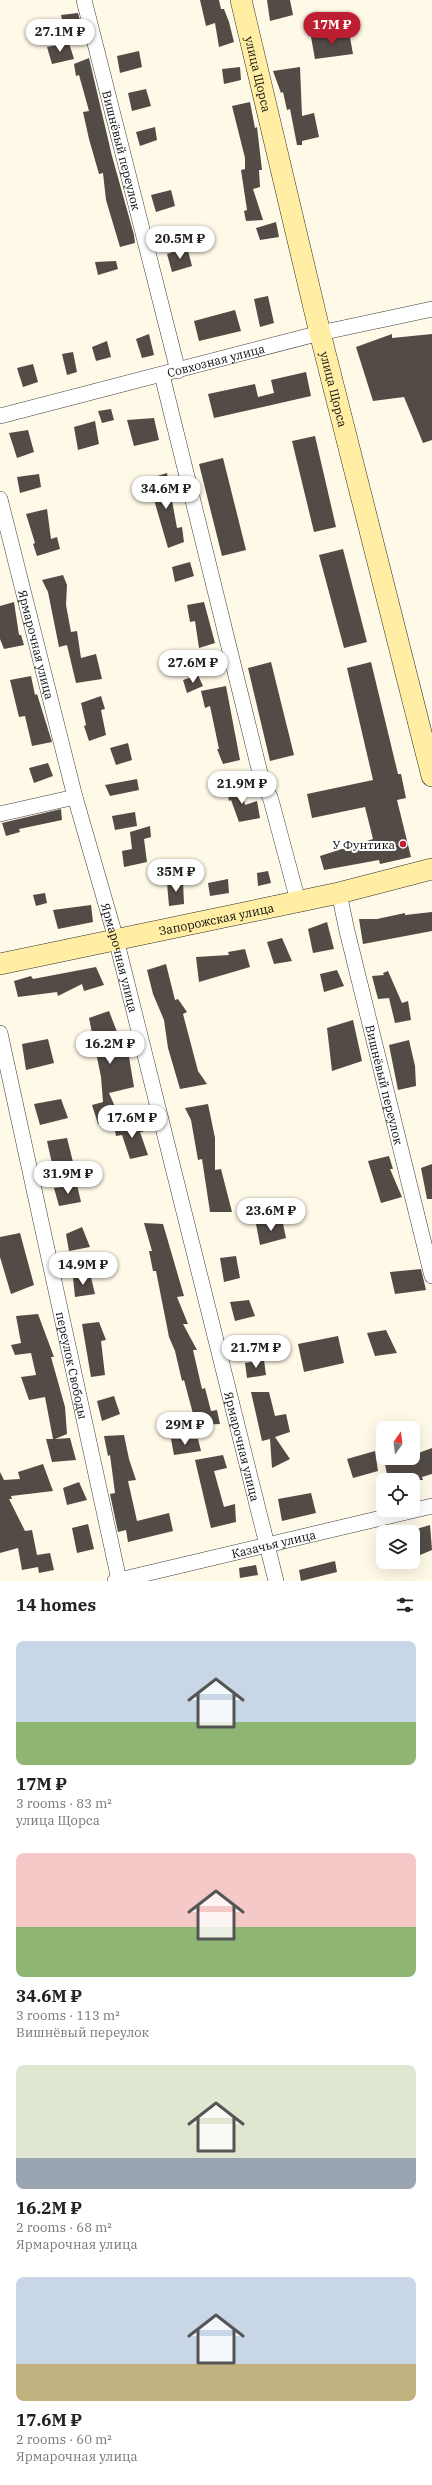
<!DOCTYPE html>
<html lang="en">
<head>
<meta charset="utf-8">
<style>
  :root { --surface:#fff; --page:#f6f6f6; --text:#222; --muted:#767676; --accent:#be1e31 }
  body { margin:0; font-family:"IBM Plex Serif",serif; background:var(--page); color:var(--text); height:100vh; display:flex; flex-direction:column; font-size:15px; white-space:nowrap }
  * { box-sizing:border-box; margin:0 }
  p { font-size:13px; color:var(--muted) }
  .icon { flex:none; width:22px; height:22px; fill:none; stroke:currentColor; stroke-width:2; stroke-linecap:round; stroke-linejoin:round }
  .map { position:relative; height:1581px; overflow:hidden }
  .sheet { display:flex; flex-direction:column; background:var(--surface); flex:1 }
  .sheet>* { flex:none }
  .needle { width:26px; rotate:14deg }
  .fabs { position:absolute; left:376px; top:1421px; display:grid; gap:8px }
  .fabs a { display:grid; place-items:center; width:44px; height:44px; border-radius:8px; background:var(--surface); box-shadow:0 4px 16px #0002; font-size:20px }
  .price { position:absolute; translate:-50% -34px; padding:0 9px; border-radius:14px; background:#fff; color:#222; font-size:13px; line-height:26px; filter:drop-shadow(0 1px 2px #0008) }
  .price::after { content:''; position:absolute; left:50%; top:24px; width:12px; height:9px; margin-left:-6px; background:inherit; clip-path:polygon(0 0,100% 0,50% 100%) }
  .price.current { background:var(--accent); color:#fff }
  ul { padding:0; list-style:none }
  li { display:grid; align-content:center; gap:8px; height:212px; padding:0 16px }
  li span { display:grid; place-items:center; height:124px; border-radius:8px; color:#555 }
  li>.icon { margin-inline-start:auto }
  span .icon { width:72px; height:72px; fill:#fffc; stroke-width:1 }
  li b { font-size:17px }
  h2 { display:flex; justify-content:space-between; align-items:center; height:48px; padding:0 16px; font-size:17px }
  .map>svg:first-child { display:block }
  .building { fill:#534b46 }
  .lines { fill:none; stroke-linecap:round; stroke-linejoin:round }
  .street-casing { stroke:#3d3d3d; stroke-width:16 }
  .secondary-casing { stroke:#2c2c2c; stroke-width:22 }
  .street { stroke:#fff; stroke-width:15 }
  .secondary { stroke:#ffeea3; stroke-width:21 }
  .poi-dot { fill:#be1e31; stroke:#fff; stroke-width:1.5 }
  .labels { text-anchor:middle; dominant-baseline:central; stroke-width:4; stroke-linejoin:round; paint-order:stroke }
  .street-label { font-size:12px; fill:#0a0a0a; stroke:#fff }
  .poi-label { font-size:12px; fill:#0a0a0a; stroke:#fff; text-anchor:end }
</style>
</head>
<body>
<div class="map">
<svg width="432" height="1581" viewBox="0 0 432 1581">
  <rect width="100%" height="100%" fill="#fff9e8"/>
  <!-- building -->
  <g class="building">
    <path d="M200,0H219L221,9H224L229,22L234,42L219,47L215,23L206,26Z"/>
    <path d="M267,0H290L293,15L270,21Z"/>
    <path d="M78,13L81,24L64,29L61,15Z"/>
    <path d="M349,32L353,54L315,59L311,37Z"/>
    <path d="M69,43L74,59L52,64L47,47Z"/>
    <path d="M139,51L142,67L120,73L117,56Z"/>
    <path d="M89,58L112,156L134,235L135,243L120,247L106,200L103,173L99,174L89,139L83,112L89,111L79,75L76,76L74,64Z"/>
    <path d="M240,67L241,80L224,84L222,69Z"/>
    <path d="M300,67L302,116L314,113L319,137L302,141V145H297L290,109L287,110L283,92L281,93L273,71Z"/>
    <path d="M146,89L151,106L132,111L128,93Z"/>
    <path d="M250,102L255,128L257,127L262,170H259L260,187L253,189L263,220L246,221L244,211L247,210L241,170L245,169V158L232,106Z"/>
    <path d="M155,127L157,140L140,146L136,132Z"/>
    <path d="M171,190L175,206L156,212L151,195Z"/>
    <path d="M276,222L279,237L260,240L256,228Z"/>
    <path d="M187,247L192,266L172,272L167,254Z"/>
    <path d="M116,261L118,269L98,275L95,262Z"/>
    <path d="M268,296L274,323L260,327L254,299Z"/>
    <path d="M235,310L241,331L199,341L194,321Z"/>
    <path d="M149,334L154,355L142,358L136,339Z"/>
    <path d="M392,334V338L432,334V440L423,443L404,397L373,401L356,347Z"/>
    <path d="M107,341L111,357L96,361L92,347Z"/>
    <path d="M73,352L77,372L67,375L62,354Z"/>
    <path d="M33,364L38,382L23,387L17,368Z"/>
    <path d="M306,372L311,396L214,418L208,394L255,384L258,397L274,393L271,380Z"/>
    <path d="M111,409L114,420L102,423L98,411Z"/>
    <path d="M154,418L159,440L134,446L127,420Z"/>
    <path d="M95,421L99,444L78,450L74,427Z"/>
    <path d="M28,430L34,452L17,458L9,433Z"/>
    <path d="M315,436L336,527L314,532L292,441Z"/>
    <path d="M223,458L246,550L222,556L199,464Z"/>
    <path d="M167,473L177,528L182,527L184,542L168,548L148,479Z"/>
    <path d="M39,474L41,487L20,493L17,477Z"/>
    <path d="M47,509L51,539L57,537L60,549L37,556L33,544L35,543L26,514Z"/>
    <path d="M343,549L367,642L344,648L319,555Z"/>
    <path d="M190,562L194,576L175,582L172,567Z"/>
    <path d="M63,575L67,585L66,605L71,632L77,631L81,658L96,654L102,679L76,683L67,645L59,647L48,592L42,580Z"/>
    <path d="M14,602L19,635H21L24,645L4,649L0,639V606Z"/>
    <path d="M204,602L215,643L199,648L195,621L190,622L187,605Z"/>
    <path d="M271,662L294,755L270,761L248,668Z"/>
    <path d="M371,662L398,774H401L406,798L397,800L411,857L380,864L379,860L324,870L320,856L373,839L365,807L312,818L307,794L373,780L347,668Z"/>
    <path d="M198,675L203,686L187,693L183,680Z"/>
    <path d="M31,676L35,695L37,694L52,742L32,746L25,716L19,717L10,680Z"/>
    <path d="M226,686L240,760L223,764L217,749H219L210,706L205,708L201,691Z"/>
    <path d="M101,696L105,709L101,710L106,735L89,741L84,726L86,725L81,703Z"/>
    <path d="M128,743L132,760L116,765L110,748Z"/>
    <path d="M48,763L53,776L34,783L29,768Z"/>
    <path d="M137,779L139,790L110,796L105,785Z"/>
    <path d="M226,786H241L245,805L257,801L260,818L239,822L231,800L229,801Z"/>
    <path d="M61,809L62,820L19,829L20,832L6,836L2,823Z"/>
    <path d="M135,812L137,826L115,830L112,816Z"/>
    <path d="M150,826L151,837L144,839L147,862L124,867L122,851L132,849L130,832Z"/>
    <path d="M268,871L271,883L258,886L257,873Z"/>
    <path d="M228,879L229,893L210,896L208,883Z"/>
    <path d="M183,881L184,904L169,906L167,883Z"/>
    <path d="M45,893L47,903L36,906L33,895Z"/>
    <path d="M91,905L93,922L58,929L53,910Z"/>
    <path d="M432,912V931L363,944L359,919H377L405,913V915Z"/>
    <path d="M327,922L334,949L313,953L308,929Z"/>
    <path d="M282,938L292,961L274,964L267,942Z"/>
    <path d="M245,949L250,967L199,982L196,957L229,955L228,952Z"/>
    <path d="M166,964L175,1000L178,999L187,1012L183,1014L198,1071L207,1084L180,1089L168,1048L164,1020L153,994L147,970Z"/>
    <path d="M96,967L104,985L84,991L82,984L58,996L57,992L18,997L14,981L31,976L33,979Z"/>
    <path d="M337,970L344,986L324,992L320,974Z"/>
    <path d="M388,971L402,1003L408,1001L411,1020L395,1023L389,998L378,999L372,976L384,975L383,973Z"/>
    <path d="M109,1011L122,1045H127L134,1087L109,1093L120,1118L98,1124L92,1105L103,1102L101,1077L89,1018Z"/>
    <path d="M353,1020L362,1061L332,1071L327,1028Z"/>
    <path d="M48,1039L54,1063L26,1070L22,1044Z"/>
    <path d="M409,1040L415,1066L416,1086L398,1090L389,1045Z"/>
    <path d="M61,1099L68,1118L40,1125L34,1104Z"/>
    <path d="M208,1104L215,1138V1170L221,1169L232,1212H210L202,1159L198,1160L191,1120L185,1108Z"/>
    <path d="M142,1121L143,1132H140L148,1155L130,1159L122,1135L116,1136L114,1125Z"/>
    <path d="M67,1138L73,1162L53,1168L47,1141Z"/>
    <path d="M389,1156L393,1169H390L402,1197L381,1203L368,1161Z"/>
    <path d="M432,1164V1199H427L421,1168Z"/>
    <path d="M77,1185L81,1202L59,1206L54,1188Z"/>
    <path d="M282,1219L286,1238L260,1245L256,1224Z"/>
    <path d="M144,1223L163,1224L184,1296L177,1297L188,1324H183L197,1350H193L202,1389L205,1388L211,1411L217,1410L220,1424L196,1425L184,1380L182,1381L175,1351L169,1337L156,1271H153L149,1251H152Z"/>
    <path d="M82,1227L90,1247L69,1251L66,1234Z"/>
    <path d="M20,1233L34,1285L11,1294L0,1257V1237Z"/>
    <path d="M236,1256L240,1278L224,1282L220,1258Z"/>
    <path d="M421,1269L426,1290L395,1294L390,1272Z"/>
    <path d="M90,1273L95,1294L75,1297L73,1278Z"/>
    <path d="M249,1300L255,1316L235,1321L230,1302Z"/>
    <path d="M38,1314L54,1357H51L65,1407L67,1434L55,1439L70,1438L76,1460L52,1462L46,1439H53L45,1397L29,1400L21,1377L36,1375L31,1353L15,1355L11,1345L21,1343L16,1316Z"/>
    <path d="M99,1322L106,1340L101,1341L105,1375L91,1377L82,1324Z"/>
    <path d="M386,1330L397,1353L375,1356L367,1333Z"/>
    <path d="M338,1336L344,1363L304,1372L298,1344Z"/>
    <path d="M264,1360L266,1375L247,1378L245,1363Z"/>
    <path d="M251,1392H269L275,1416L286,1414L290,1432L275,1437L290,1459L272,1468L270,1439L262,1441Z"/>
    <path d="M114,1396L120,1414L102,1421L97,1401Z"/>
    <path d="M124,1435L129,1459L136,1480L128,1481L137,1521L169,1513L173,1531L128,1542L126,1530L118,1532L110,1494L115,1493L110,1455L108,1456L104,1436Z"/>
    <path d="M171,1439H198L201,1451L174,1455Z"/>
    <path d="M432,1448V1474L422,1477L423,1480H388L385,1464L402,1458H413V1455Z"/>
    <path d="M375,1451L378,1471L353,1478L347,1459Z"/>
    <path d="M223,1455L227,1468L214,1471L224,1507L235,1504L236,1522L211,1528L195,1460Z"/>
    <path d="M43,1464L53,1491L11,1496L12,1499H9L25,1531L32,1530L37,1555L50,1553L54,1570L39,1573L38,1567L22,1570L18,1548L0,1553V1472L4,1480L20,1479L18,1472Z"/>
    <path d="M79,1482L87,1500L67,1505L63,1488Z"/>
    <path d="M311,1493L316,1513L282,1521L278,1499Z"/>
    <path d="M88,1524L94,1549L77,1553L72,1528Z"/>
    <path d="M430,1525L432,1550L413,1558V1530Z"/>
    <path d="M335,1561L337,1572L301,1581L299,1570Z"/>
    <path d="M256,1565L258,1575L240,1578L239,1568Z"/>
  </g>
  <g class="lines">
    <!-- street casing -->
    <g class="street-casing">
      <g id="street">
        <path id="s1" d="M84,0L178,371"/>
        <path d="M162,375L260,773L271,800L298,901"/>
        <path id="s2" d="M0,416L320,333L432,309"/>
        <path id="s3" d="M0,499L75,797L116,939L276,1581"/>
        <path d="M0,814L75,797"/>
        <path id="s4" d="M339,893L347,931L432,1276"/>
        <path id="s5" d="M0,1033L119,1580"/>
        <path id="s6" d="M115,1581L432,1506"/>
      </g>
    </g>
    <!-- secondary casing -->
    <g class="secondary-casing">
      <g id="secondary">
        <path id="s7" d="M241,0L320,333L432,776"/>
        <path id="s8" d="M0,964L339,893L432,869"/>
      </g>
    </g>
    <!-- street -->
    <use href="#street" class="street"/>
    <!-- secondary -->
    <use href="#secondary" class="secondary"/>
  </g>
  <!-- markers -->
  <circle class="poi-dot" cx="403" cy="844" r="4"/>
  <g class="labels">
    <!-- street labels -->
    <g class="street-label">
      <text stroke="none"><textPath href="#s7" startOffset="76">улица Щорса</textPath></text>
      <text stroke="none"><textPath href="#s1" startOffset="155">Вишнёвый переулок</textPath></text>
      <text stroke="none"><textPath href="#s2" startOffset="223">Совхозная улица</textPath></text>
      <text stroke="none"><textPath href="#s7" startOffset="400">улица Щорса</textPath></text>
      <text stroke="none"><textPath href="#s3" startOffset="150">Ярмарочная улица</textPath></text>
      <text stroke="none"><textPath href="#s8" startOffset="221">Запорожская улица</textPath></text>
      <text stroke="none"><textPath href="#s3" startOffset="474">Ярмарочная улица</textPath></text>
      <text stroke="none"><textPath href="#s4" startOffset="197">Вишнёвый переулок</textPath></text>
      <text stroke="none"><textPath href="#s5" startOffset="340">переулок Свободы</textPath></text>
      <text stroke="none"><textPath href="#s3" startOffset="978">Ярмарочная улица</textPath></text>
      <text stroke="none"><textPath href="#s6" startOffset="163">Казачья улица</textPath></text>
    </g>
    <!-- poi labels -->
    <g class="poi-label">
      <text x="395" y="844">У Фунтика</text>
    </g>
  </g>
</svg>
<div class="fabs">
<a><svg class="needle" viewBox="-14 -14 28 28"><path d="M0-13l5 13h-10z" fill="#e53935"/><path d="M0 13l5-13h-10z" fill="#767676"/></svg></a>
<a><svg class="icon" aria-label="locate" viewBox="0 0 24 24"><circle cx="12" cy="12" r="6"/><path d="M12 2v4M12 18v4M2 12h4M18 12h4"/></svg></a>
<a><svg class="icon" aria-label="layers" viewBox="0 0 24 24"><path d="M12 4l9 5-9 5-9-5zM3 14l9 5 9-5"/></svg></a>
</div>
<b class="price current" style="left:332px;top:46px">17M ₽</b>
<b class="price" style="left:60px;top:53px">27.1M ₽</b>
<b class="price" style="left:180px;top:260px">20.5M ₽</b>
<b class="price" style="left:166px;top:510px">34.6M ₽</b>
<b class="price" style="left:193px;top:684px">27.6M ₽</b>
<b class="price" style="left:242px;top:805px">21.9M ₽</b>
<b class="price" style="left:176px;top:893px">35M ₽</b>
<b class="price" style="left:110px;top:1065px">16.2M ₽</b>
<b class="price" style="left:132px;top:1139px">17.6M ₽</b>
<b class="price" style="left:68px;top:1195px">31.9M ₽</b>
<b class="price" style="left:271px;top:1232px">23.6M ₽</b>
<b class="price" style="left:83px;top:1286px">14.9M ₽</b>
<b class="price" style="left:256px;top:1369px">21.7M ₽</b>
<b class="price" style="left:185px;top:1446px">29M ₽</b>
</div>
<section class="sheet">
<h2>14 homes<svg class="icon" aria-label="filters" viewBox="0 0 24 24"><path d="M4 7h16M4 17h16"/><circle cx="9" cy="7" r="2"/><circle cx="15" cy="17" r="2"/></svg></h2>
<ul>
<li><span style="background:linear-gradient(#c9d6e8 65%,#8fb573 0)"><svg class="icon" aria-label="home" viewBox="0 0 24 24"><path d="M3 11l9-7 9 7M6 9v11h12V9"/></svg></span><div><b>17M ₽</b><p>3 rooms · 83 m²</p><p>улица Щорса</p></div></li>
<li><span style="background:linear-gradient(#f6c9c9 60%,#8fb573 0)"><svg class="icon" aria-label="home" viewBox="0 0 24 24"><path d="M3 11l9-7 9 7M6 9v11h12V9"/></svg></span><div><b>34.6M ₽</b><p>3 rooms · 113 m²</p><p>Вишнёвый переулок</p></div></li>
<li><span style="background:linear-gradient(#dfe7d0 75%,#9aa5b1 0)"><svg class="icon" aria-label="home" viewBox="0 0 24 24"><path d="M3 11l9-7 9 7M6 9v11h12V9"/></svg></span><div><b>16.2M ₽</b><p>2 rooms · 68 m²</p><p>Ярмарочная улица</p></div></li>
<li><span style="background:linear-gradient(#c9d6e8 70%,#c2b280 0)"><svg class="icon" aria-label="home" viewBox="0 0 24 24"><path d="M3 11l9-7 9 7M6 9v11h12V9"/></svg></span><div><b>17.6M ₽</b><p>2 rooms · 60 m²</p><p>Ярмарочная улица</p></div></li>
</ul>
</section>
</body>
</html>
